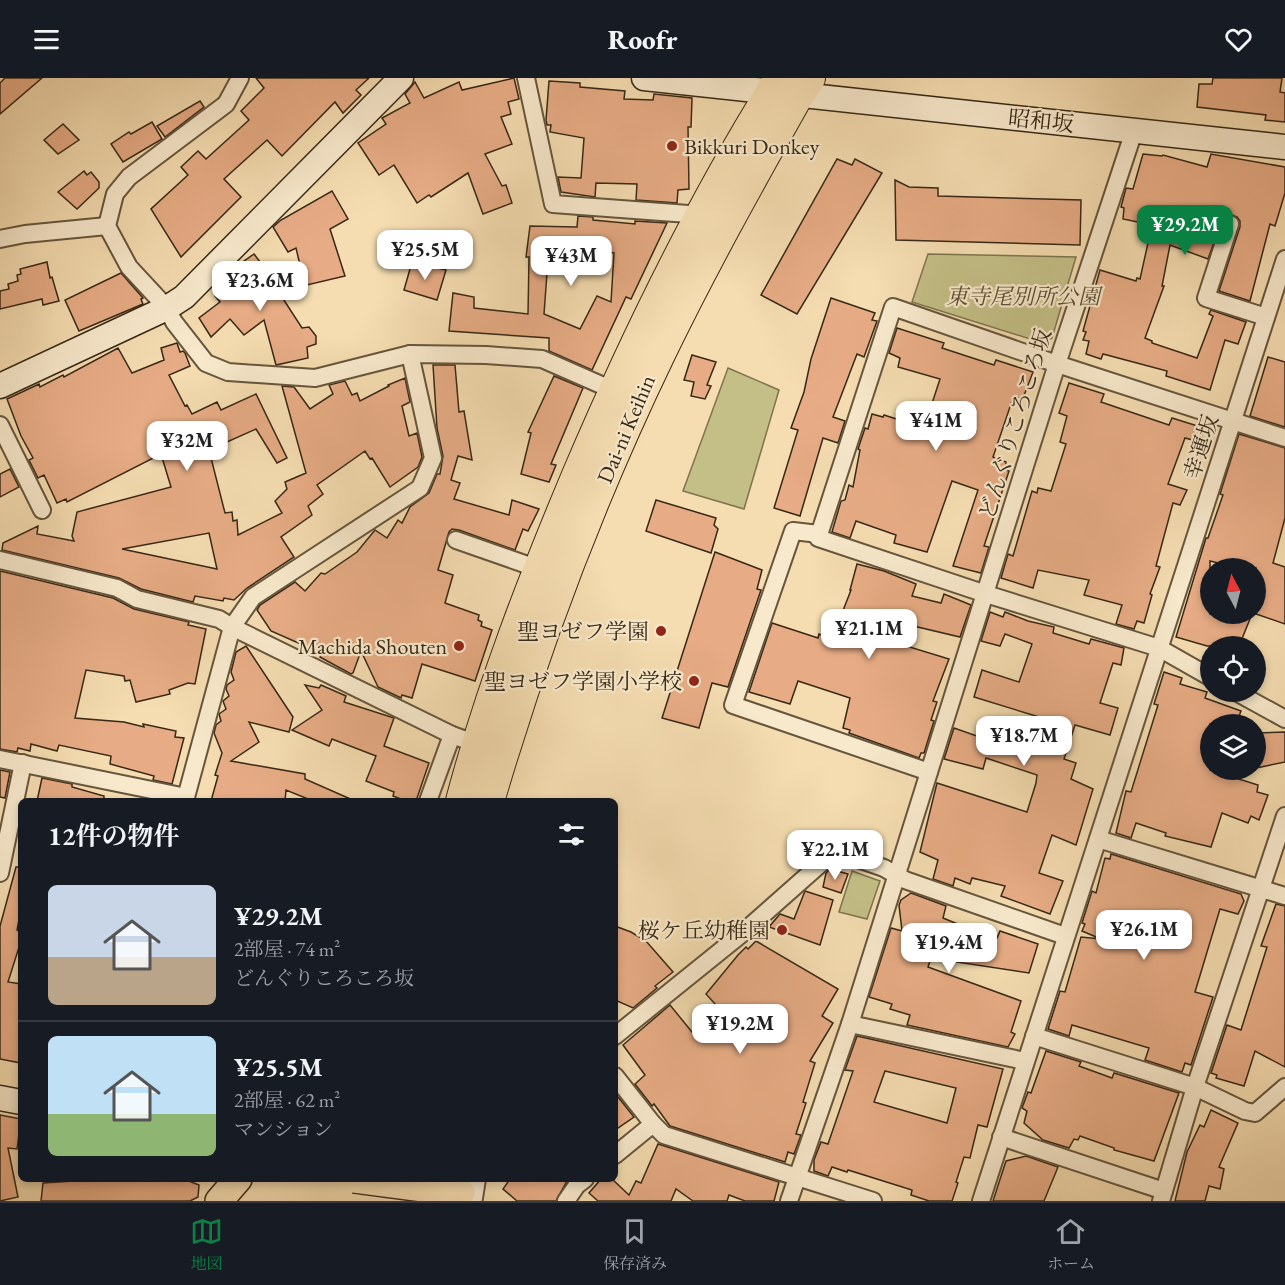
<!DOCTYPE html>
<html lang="ja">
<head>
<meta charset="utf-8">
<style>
  :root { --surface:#171b24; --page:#242831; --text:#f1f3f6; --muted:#9ea1a6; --line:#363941; --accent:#0b8043 }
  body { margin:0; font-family:"EB Garamond","Noto Serif JP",serif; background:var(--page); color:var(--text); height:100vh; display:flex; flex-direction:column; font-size:22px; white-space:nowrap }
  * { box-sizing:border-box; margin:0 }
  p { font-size:20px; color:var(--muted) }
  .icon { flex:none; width:33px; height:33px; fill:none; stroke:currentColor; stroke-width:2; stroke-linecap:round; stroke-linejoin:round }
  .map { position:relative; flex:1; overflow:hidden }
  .details { position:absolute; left:18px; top:720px; width:600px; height:384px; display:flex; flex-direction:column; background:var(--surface); border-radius:9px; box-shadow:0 3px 9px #0003 }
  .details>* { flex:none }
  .needle { width:39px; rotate:353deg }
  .fabs { position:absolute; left:1200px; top:480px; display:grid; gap:12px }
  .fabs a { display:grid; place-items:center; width:66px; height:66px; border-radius:50%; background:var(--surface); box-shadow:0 3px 9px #0003; font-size:30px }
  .price { position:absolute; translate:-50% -51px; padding:0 14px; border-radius:12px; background:#fff; color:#222; font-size:20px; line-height:39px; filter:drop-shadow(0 2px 3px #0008) }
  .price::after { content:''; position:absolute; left:50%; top:36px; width:18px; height:14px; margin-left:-9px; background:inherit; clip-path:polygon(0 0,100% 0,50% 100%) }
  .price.on { background:var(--accent); color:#fff }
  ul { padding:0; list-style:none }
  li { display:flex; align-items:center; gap:18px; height:150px; padding:0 30px }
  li+li { border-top:2px solid var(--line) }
  li span { display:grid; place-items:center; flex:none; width:168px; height:120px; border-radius:9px; color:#555 }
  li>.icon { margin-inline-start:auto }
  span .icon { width:72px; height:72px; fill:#fffc; stroke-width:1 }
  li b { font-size:26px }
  h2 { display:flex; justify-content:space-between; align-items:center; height:72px; padding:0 30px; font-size:26px }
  header { display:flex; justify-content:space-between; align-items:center; height:78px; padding:0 30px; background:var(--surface); font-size:27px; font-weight:800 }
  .tab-bar { display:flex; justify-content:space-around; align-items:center; height:84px; border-top:2px solid var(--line); background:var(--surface); font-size:16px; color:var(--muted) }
  .tab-bar a { display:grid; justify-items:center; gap:3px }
  .tab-bar .on { color:var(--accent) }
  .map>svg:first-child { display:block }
  .green { fill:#c4bf86; stroke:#7e744e; stroke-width:1.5 }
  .building { fill:#e7ac85; stroke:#372816; stroke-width:1.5; fill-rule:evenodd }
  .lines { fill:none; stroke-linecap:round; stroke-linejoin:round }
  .street-casing { stroke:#66553d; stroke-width:20 }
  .secondary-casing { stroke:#372816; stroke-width:27 }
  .primary-casing { stroke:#372816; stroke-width:30 }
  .highway-casing { stroke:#372816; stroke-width:34 }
  .street { stroke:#f8e9cc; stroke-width:16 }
  .secondary { stroke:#f8e9cc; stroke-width:24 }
  .primary { stroke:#f5ddb1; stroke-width:27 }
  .highway { stroke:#f5ddb1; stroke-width:32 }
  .primary-bridge-casing { stroke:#372816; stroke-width:30; stroke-linecap:butt }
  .primary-bridge { stroke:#f5ddb1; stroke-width:27 }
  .poi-dot { fill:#8f2418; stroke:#f8e9cc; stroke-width:2 }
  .labels { text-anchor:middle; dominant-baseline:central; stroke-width:4.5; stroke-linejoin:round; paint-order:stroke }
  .street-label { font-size:22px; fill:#372816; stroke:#f8e9cc }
  .poi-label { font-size:22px; fill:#372816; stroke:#f8e9cc; text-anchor:end }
  .park-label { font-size:22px; font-style:italic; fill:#5a4e32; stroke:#f8e9cc }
</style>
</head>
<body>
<header><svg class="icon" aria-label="menu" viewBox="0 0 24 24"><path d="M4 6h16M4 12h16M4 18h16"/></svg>Roofr<svg class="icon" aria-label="heart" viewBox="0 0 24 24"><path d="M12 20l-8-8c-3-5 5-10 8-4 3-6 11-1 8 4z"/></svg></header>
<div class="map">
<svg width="1285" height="1123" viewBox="0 0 1285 1123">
  <rect width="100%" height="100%" fill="#f5ddb1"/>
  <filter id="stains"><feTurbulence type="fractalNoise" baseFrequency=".00333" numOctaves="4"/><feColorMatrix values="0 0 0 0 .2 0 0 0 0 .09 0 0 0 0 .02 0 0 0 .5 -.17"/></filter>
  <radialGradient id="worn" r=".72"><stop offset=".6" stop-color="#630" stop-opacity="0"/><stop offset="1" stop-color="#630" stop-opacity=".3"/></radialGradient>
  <!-- green -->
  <g class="green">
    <path d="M928,176L1076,179L1052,260L1043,265L912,224Z"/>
    <path d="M728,290L779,312L744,431L683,413Z"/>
    <path d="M852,793L880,803L867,841L839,834Z"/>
  </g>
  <!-- building -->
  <g class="building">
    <path d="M5,0H42L0,36V5Z"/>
    <path d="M256,0H369L356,12L361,17L343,35L335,24L282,78L267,62L224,101L241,119L181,179L151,131L188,97L181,89L198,73L206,81L249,42L241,33L264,10Z"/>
    <path d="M514,0L519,21L508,24L511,36L501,39L512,66L485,76L502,108L506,107L512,125L483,136L468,95L431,119L429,117L417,125L394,87L379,97L358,65L386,46L382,40L410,25L405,16L415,4L424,20L459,4L462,12Z"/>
    <path d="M1213,0H1282L1280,14L1285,15V44L1265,42L1266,37L1197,29L1199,6H1212Z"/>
    <path d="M549,3L580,5V9L625,13L624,21L653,22L654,16L692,20L691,49H688L689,111L678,112L677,125L636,122L637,106L596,105L595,119L561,114L558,99L581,100L584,60L550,54L551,47H547L546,42Z"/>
    <path d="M200,23L204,29L165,59L157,48Z"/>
    <path d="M152,44L162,61L123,84L111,66L129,54L131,56Z"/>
    <path d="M63,46L79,62L58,76L44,62Z"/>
    <path d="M1143,76L1162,78L1163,77L1207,89L1211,76L1285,89V115L1275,148L1270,146L1250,223L1219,213L1240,149V143L1237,139L1228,136L1223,139L1208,181L1170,167L1162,208H1164L1145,260L1152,263V265L1197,280L1213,238L1209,236L1211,232L1246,244L1238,266L1225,262L1210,312L1166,298L1167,293L1103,276L1101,281L1086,276L1089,263L1083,262L1086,254L1083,253L1100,192L1136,203L1137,200L1140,201L1152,147L1123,141L1124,130L1121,129L1126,110L1133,111Z"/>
    <path d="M837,81L852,87L855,81L882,95L797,236L761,217Z"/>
    <path d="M84,93L87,97L91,94L99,104V110L77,131L58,114Z"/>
    <path d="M895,102L909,109L938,110V118L1081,122L1080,167L896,162Z"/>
    <path d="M332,113L348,141L330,151L345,198L307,207L303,200L296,170L288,174L273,149L281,142Z"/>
    <path d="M578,138L593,139V142L635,146V143L667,145L631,221L626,219L592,292L549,273V260L449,253L453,215L474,219V230L528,236L529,179H526L530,148L577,149ZM549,168L614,175L611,224L597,218L580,251L544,236Z"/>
    <path d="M254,176L282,213H278L302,250L309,249L316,258V266L307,269L308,280L276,287L264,242L244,257L230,241L211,259L199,240L220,224L215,218L221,215L218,208L243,190L240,186Z"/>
    <path d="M47,184L50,200L52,199L59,223L43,227L42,221L0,231V213L9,211L8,206L18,203L17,197L21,196L20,191Z"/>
    <path d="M412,184L446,192L437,222L404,212Z"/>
    <path d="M121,195L143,220L141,221L143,226L79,253L65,222Z"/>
    <path d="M831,220L875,235L872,242L877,243L864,279L857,276L833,339L845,343L838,365L823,360L800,438L774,430L798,352L791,350L804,314L811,281Z"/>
    <path d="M897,250L944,265L942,270L994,287L996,282L1033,294L1025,315L1022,320H1013L993,379L1006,384L1005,392L1009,393L984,468L989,469L981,495L953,488L978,412L952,403L927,474L894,465L896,457L856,443L850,460L832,454L841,423L845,422L849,407L853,409L860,372L858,371L865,350L868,351L872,336L883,339L884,337L924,350L940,301L898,289L900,280L889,275Z"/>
    <path d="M177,265L180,274L183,273L185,275L190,288L169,297L185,328L187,327L192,336L217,324L221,332L256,316L287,380L277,385L256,351L209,372L225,435L232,434L233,443L237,442L238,457L282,435L275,423L287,411L285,404L306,395L282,308L294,309L310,331L333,316L329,307L345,303L352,317L357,315L360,323L389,308L388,307L405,300L410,324L402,328L409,358L417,355L422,379L418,389L390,409L372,380L370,381L365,373L317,407L323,416L308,428L312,437L281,459L294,479L247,510L234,522L224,520L223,523L195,518L193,524L141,511L119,500L2,472L3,465L38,448L37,456L74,463L72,458L77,434L171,409L161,376L67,424L66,421L57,425L44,397L38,400L29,382L33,380L21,358L7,321L39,306L40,309L63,297L64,299L118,270L132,295L164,282L161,270ZM209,455L217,491L122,471Z"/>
    <path d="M692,277L716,284L707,307L711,308L705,321L691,318L694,304L684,302Z"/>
    <path d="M1268,279L1285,284V349L1250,338Z"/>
    <path d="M433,287H455L459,334L464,333L472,382L458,378L451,402L460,405L454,421L509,437L512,422L539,431L528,453L523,451L515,472L459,452L452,451L449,454L438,492L453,497L445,525L479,537L478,542L482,544L481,548L492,552L475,603L422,586L412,620L402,617L401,620L378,609L361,573L353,595L351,596L320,579L321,575L271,553L257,532L260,527L295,504L305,513L321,495L325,496L357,474L375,452L387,460L398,442L402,445L410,429L429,415L437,396H440L443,378L437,350Z"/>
    <path d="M554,298L583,310L551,386L556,387L549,404L521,396L531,355L528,354Z"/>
    <path d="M1069,305L1104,316L1101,324L1169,347L1172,340L1204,350L1200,364L1185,360L1168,406L1187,412L1180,427L1173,425L1156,488L1160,489L1150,516L1152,517L1144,545L1137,543L1134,551L1116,546L1122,527L1084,517L1089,502L1038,492L1033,510L1001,500L1008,476L1013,478L1032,413L1037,415L1038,410L1051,413L1066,366L1060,364L1067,338L1059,335Z"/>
    <path d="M1239,356L1285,370V440L1273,485L1285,489V546L1256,536V490H1239L1210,483V536H1252L1239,568H1207L1176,559L1206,460H1208L1223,417L1220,416Z"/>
    <path d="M10,391L19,409L0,419V396Z"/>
    <path d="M656,422L716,440L714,447L718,451L711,475L646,453Z"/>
    <path d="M715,474L762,492L757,511L761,512L728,609L712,605L699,650L662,640Z"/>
    <path d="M857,486L884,493L916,506L912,518L941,525L944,516L971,527L960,559L909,547L903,567L949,581L933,623L937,624L931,642L934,643L924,675H921L919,680L849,655L850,652L843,650L850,620L798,603L790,626L749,614L772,545L818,560L819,556L832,561L851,512H850Z"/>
    <path d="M0,493L113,520L134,531L189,544L188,547L206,551L195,606L188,605L169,612L170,616L136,624L130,602L125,603L124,598L86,592L75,640L124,644L144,649L143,646L176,653L175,659L184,660L172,706L153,702L154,698L110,686L111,678L59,667L57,673L31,666L30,673L18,670L17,674L0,671Z"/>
    <path d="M990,534L1003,539L1005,534L1028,543L1054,549L1053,555L1089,566L1091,561L1124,570L1121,587L1113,585L1100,625L1118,630L1110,657L1075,647L1064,681L1076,685L1071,701L1093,711L1076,767L1052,757L1039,795L1063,803L1050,836L1001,818L1005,808L972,800L970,806L955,800L953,808L933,801L938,782L920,774L937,705L1027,734L1036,705L1037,697L986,680L983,691L944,681L954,650L991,663L1043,676L1051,646L1038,641L1039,639L974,619L982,592L1019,604L1032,566L1005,556L1000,568L981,563Z"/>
    <path d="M246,568L293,639L289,654L249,644L259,664L231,683L305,696V701L355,723H313L286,712L285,723H211L218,698L215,697L222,675L214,655L216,647L221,643L219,636L226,631L223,623L229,618L226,611L227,607L234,602L231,594L236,574Z"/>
    <path d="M1164,594L1182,600L1180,606L1207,614L1205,620L1241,633L1236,646H1210V692L1258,707L1257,714L1268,717L1259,742L1251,738L1248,745L1222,735L1211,769L1165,758L1166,755L1136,745L1131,760L1116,755L1126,713L1131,714L1158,627L1154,626Z"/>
    <path d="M305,607L319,610L321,607L346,618L344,624L394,640L384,668L429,685L416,723H406L393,718L394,714L366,703L376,678L332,661L329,668L292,652L322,632Z"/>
    <path d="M1285,654V684L1256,690V655Z"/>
    <path d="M0,692L10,694L5,720L0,719Z"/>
    <path d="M42,700L72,706V709L104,718V723H37Z"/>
    <path d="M1111,776L1241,816L1244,823L1238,836L1220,831L1195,914L1213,919L1191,987L1185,985L1182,994L1145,982L1149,970L1072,947L1069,958L1048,951L1060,913L1065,914L1081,859L1101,861L1082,853L1085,846L1082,845L1092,813L1096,815L1105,780L1110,781Z"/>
    <path d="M16,789H21V832L17,852L21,854V863L8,904L21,906V985L0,981V848Z"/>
    <path d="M830,791L848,796L841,815L823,809L826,795Z"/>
    <path d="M805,813L833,822L820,867L769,849L780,836L794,841Z"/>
    <path d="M911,815L946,828L943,840L960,847L997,860L1000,853L1038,866L1029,895L931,880L928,889L1021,923L1011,954L1015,956L1008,969L907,947L910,937L890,931L892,926L869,919L891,850L902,853L899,827L901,822Z"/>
    <path d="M1276,826L1285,828V989L1255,973L1244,1008L1216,1000L1217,997L1211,995L1227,947L1241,952L1267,869L1261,868Z"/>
    <path d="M615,848L631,854L646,863L673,894L655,908L657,910L633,930L615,922Z"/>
    <path d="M756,863L838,911L822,938L833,945L810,983L815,985L803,1024L806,1025L796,1056L801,1057L794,1076L788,1074L785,1084L670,1048L654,1026L652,1028L635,1006L645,997L623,967L670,927L692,954L716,927L706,916L738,877L746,869L748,871Z"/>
    <path d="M857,958L1003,991L987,1049L978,1047L970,1080L964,1079L956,1104L958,1105L952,1123H929L911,1117L912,1112L848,1092L847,1094L832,1089L828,1098L814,1093V1082L821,1064L828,1066L853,993L845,992ZM885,993L956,1010L947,1045L874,1024Z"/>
    <path d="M1046,973L1081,984L1079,988L1112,1000L1114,995L1179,1015L1154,1083L1114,1072V1070L1080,1058L1078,1062L1074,1061L1069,1070L1043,1062L1024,1045L1027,1033L1022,1030L1028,1014L1031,1015Z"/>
    <path d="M618,1019L634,1039L615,1052V1022Z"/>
    <path d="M1211,1032L1238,1045L1219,1089L1224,1091L1220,1111L1209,1108L1205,1123H1175L1187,1074L1200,1047L1204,1049Z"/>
    <path d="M0,1037L21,1041L17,1071L8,1070L18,1119L0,1123Z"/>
    <path d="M658,1066L779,1104L774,1123H745L729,1117L727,1123H693L676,1111L671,1123H598L589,1115L601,1101H612L629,1117L636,1103L641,1105Z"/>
    <path d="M1026,1078L1058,1089L1044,1123H993L1006,1083Z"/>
    <path d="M73,1101H184L199,1107L198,1119L190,1123H41L43,1105L73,1103Z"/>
    <path d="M510,1101H568L556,1123H517L503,1111Z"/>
  </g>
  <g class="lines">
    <!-- street casing -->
    <g class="street-casing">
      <g id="street">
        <path d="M240,0L226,26L129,99L115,116L107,148L129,189L167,230L174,244L206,285L228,294L315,300L410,276L486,277L542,281L615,313"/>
        <path d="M526,0L553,126L702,137"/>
        <path d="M1230,146L1206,220L1266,239"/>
        <path d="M0,161L25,156L107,148"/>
        <path d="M0,347L42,432"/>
        <path d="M819,456L793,453L733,627L929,694"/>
        <path d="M456,462L539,491"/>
        <path d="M0,482L117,510L137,521L219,541L232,549L452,657L477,666"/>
        <path d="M1210,599L1159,570L986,516L818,460L893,229L1057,286L1285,360"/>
        <path d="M1236,614L1285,641"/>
        <path d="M0,681L186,719"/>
        <path d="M185,723L232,549L253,519L420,410L433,380L410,276"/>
        <path d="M428,723L452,657"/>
        <path d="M1098,761L1285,818"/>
        <path d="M0,795L23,685"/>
        <path d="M850,946L1025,983"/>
        <path d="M615,958L739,858L835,773L884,790L905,802L1065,858"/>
        <path d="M1034,958L1195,1009L1245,1033L1255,1035L1285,1009"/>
        <path d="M615,998L653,1046L664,1057L873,1123"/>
        <path d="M1001,1059L1164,1113"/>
        <path d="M615,1077L653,1046"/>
        <path d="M474,1120L477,1101"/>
        <path d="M566,1123L577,1107L585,1101"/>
        <path d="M789,1123L850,946L1057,286L1134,53"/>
        <path d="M981,1123L1285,181"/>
        <path d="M1161,1123L1195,1009L1285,738"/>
      </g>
    </g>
    <!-- secondary casing -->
    <g class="secondary-casing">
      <g id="secondary">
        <path d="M644,0L1285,69"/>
        <path d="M0,308L167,230L184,219L401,0"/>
        <path d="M0,1020L21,1024"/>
      </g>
    </g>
    <!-- primary casing -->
    <g class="primary-casing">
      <path id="primary" d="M219,1123L238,1101"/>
    </g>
    <!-- highway casing -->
    <g class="highway-casing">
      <g id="highway">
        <path d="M462,723C492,610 534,502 579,395C637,259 702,125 781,0"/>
        <path d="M488,723C532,573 590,419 658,278C701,189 749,103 797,18L809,0"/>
      </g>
    </g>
    <!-- street -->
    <use href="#street" class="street"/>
    <!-- secondary -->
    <use href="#secondary" class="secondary"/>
    <!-- primary -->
    <use href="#primary" class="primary"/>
    <!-- highway -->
    <use href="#highway" class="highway"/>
    <!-- primary-bridge casing -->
    <g class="primary-bridge-casing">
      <path id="primary-bridge" d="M354,1101L461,1115"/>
    </g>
    <!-- primary-bridge -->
    <use href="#primary-bridge" class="primary-bridge"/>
  </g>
  <!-- markers -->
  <g class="poi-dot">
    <circle cx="672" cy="68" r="6"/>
    <circle cx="661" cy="553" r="6"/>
    <circle cx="459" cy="568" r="6"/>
    <circle cx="694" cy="603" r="6"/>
    <circle cx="782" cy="852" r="6"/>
  </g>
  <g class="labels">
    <!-- street labels -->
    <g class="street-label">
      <text transform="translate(1041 43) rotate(6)">昭和坂</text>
      <text transform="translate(1015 346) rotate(-73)">どんぐりころころ坂</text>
      <text transform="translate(626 351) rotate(-67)">Dai-ni Keihin</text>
      <text transform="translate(1201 369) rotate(-72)">幸運坂</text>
    </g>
    <!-- poi labels -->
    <g class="poi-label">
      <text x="684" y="68" text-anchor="start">Bikkuri Donkey</text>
      <text x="649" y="553">聖ヨゼフ学園</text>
      <text x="447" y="568">Machida Shouten</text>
      <text x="682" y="603">聖ヨゼフ学園小学校</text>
      <text x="770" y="852">桜ケ丘幼稚園</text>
    </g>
    <!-- park labels -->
    <g class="park-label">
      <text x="1023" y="218">東寺尾別所公園</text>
    </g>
  </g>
  <rect width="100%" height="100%" filter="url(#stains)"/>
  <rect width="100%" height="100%" fill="url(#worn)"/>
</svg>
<div class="fabs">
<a><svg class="needle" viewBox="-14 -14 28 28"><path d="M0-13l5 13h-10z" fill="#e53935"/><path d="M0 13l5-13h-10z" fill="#9ea1a6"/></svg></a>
<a><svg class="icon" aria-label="locate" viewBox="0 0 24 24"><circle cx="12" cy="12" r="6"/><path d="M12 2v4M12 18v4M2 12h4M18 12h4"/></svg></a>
<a><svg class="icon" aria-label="layers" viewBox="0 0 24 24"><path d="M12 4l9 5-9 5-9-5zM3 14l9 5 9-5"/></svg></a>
</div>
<b class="price on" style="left:1185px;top:178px">¥29.2M</b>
<b class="price" style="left:425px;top:203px">¥25.5M</b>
<b class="price" style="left:571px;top:209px">¥43M</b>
<b class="price" style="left:260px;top:234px">¥23.6M</b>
<b class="price" style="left:936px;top:374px">¥41M</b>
<b class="price" style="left:187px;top:394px">¥32M</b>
<b class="price" style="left:869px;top:582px">¥21.1M</b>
<b class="price" style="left:1024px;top:689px">¥18.7M</b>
<b class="price" style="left:835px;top:803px">¥22.1M</b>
<b class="price" style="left:1144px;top:883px">¥26.1M</b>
<b class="price" style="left:949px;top:896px">¥19.4M</b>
<b class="price" style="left:740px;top:977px">¥19.2M</b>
<section class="details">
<h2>12件の物件<svg class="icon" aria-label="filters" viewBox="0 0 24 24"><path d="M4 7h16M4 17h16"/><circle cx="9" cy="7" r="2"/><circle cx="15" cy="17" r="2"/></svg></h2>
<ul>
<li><span style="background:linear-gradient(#c9d6e8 60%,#b9a48a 0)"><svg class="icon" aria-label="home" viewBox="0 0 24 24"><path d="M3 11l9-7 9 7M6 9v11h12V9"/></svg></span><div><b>¥29.2M</b><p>2部屋 · 74 m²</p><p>どんぐりころころ坂</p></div></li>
<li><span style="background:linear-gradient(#bfe0f5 65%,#8fb573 0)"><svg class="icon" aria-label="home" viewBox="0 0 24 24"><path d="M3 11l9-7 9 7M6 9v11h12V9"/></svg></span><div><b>¥25.5M</b><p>2部屋 · 62 m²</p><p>マンション</p></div></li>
</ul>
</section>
</div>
<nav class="tab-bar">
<a class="on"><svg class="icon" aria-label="map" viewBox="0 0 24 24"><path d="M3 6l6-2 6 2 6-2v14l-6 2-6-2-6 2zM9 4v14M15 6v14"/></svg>地図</a>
<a><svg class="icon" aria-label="saved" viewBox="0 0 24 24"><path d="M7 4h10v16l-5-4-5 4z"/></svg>保存済み</a>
<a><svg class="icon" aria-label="home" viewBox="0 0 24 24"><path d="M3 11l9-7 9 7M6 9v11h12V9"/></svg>ホーム</a>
</nav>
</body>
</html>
